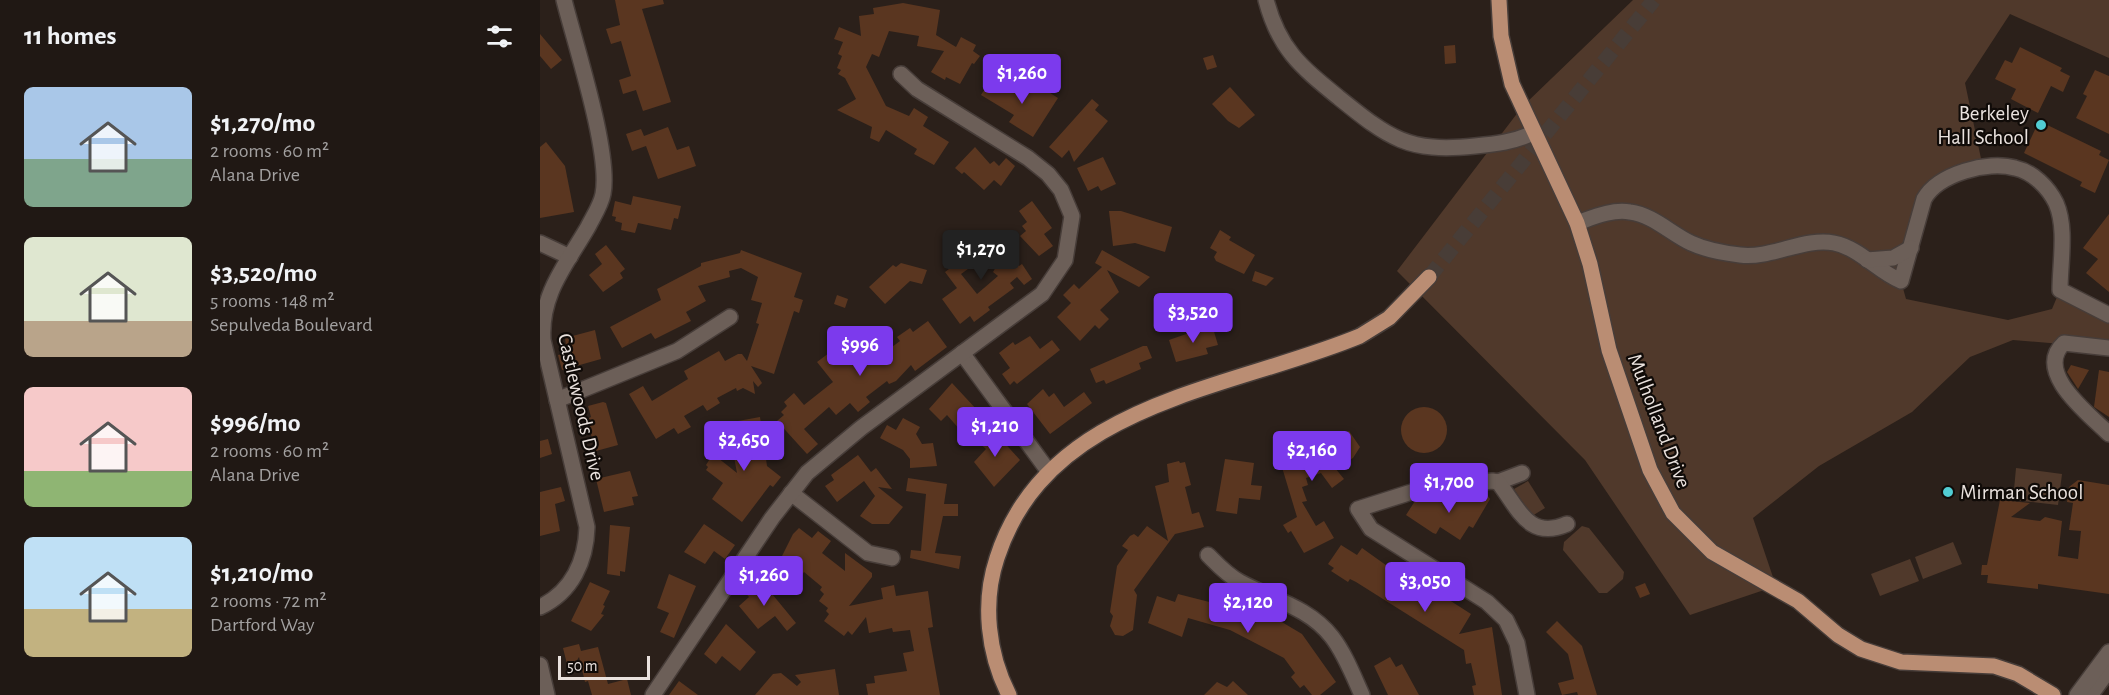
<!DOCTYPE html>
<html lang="en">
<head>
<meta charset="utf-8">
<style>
  :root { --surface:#201814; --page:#2d2522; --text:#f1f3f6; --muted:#a2a0a0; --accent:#7c3aed }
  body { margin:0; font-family:"Alegreya Sans",sans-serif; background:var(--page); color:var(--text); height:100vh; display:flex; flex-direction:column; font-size:22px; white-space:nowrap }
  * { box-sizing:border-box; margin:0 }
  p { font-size:20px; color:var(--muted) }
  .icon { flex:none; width:33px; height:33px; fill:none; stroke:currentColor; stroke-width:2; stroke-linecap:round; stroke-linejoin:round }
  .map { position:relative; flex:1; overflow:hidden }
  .panel { display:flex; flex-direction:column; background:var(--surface); width:540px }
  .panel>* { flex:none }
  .scale { position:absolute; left:18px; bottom:15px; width:92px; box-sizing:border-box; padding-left:6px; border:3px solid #eae2de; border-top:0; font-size:16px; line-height:21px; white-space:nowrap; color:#eae2de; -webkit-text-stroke:4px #100b08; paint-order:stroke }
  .price { position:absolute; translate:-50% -51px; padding:0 14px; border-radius:6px; background:var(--accent); color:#fff; font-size:20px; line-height:39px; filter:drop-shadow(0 2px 3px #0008) }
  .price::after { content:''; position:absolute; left:50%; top:36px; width:18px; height:14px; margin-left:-9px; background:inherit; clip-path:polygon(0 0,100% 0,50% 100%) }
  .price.on { background:#222; color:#fff }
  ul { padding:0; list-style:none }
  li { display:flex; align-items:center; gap:18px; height:150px; padding:0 24px }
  li span { display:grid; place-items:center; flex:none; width:168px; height:120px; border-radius:9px; color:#555 }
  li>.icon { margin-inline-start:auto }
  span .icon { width:72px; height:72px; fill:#fffc; stroke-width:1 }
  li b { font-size:26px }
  h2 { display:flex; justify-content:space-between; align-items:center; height:72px; padding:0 24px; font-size:26px }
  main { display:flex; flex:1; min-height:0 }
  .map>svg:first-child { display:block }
  .green { fill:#50392b }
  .building { fill:#5a3620; fill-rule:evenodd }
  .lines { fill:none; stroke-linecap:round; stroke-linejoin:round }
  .major-tunnel { stroke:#483d37; stroke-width:15; stroke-dasharray:15 8; stroke-linecap:butt }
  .minor-casing { stroke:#473d39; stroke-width:18 }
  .major-casing { stroke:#473d39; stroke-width:18 }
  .minor { stroke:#6c5f58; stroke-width:15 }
  .major { stroke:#ba8d73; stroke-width:15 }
  .poi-dot { fill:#51ccd3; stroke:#100b08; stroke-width:2 }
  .labels { text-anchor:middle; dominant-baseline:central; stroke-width:4.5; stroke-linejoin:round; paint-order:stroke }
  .poi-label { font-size:21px; fill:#eae2de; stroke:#100b08; text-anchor:end }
  .street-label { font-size:21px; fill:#eae2de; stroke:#100b08 }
</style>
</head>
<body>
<main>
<section class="panel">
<h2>11 homes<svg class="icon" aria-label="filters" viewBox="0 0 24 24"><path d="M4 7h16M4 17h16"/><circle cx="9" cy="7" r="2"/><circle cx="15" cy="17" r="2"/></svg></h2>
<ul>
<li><span style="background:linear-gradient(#a9c7e8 60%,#7fa58c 0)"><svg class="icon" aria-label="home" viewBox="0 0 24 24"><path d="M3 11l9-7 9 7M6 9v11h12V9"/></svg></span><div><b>$1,270/mo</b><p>2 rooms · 60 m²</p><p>Alana Drive</p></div></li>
<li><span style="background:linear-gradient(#dfe7d0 70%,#b9a48a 0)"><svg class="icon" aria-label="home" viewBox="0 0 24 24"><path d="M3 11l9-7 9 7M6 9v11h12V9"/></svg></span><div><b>$3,520/mo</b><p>5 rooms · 148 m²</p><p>Sepulveda Boulevard</p></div></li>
<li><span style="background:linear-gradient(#f6c9c9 70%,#8fb573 0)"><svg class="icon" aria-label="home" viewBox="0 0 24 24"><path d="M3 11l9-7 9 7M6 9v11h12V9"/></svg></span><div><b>$996/mo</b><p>2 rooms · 60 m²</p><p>Alana Drive</p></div></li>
<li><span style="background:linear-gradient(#bfe0f5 60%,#c2b280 0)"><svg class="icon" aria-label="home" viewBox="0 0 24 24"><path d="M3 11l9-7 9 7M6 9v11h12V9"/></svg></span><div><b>$1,210/mo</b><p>2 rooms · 72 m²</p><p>Dartford Way</p></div></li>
</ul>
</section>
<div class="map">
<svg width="1569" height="695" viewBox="0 0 1569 695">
  <rect width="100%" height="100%" fill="#2b201a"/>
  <!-- green -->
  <g class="green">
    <path d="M1093,0H1569V58L1470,14L1425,83L1443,168L1398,183L1361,281L1366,299L1468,320L1512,309L1520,290L1569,315V348L1473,340L1430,357L1372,412L1279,466L1213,518L1236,586L1150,615L1045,460L857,271L982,107Z"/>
    <path d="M1476,468L1522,474L1518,505L1473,500Z"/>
    <path d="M988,481L1005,508L992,516L974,489Z"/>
    <path d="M1042,526L1049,528L1084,572L1083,579L1067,593H1059L1023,550L1024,542Z"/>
    <path d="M1413,542L1422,564L1383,579L1375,557Z"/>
    <path d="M1370,559L1379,581L1340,596L1331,574Z"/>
  </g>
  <!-- building -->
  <g class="building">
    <path d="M75,0H123L124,4L102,9L131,102L103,111L96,90L83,94L79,80L91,76L81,41L71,44L66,29L80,25Z"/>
    <path d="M363,3L400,10L396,35L416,47L421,37L436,45L433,51L440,56L434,64L432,63L420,84L406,77L405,80L391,72L404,51L377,46L379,36L349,31L339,57L332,54L326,67L346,106L369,116L374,108L388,117L383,126L409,142L394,165L374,154L377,149L346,130L339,142L330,138L332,127L297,110L316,99L305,78L298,74L301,70L297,68L302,56L298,54L303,42L294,39L299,27L321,36L319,16L334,14L333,8Z"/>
    <path d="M0,34L22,60L11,69L0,56Z"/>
    <path d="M915,45L916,63L905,64L904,46Z"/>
    <path d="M1480,47L1522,68L1520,71L1530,76L1523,92L1511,86L1498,113L1471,99L1476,89L1455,79L1465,60L1472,63Z"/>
    <path d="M673,55L677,67L667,70L663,58Z"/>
    <path d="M1555,70L1569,76V134L1536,118L1547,96L1543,94Z"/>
    <path d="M452,77L486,96L492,87L497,90L499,86L518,98L493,137L469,122L474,115L441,95Z"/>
    <path d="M690,87L715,115L699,128L688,121L672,104Z"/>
    <path d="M552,99L559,105L555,110L568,121L534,162L529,150L522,158L509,147Z"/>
    <path d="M1499,121L1561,151L1559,155L1569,160L1555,193L1540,186L1542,182L1484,153Z"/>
    <path d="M128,127L137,150L149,146L156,166L118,179L106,146L92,151L86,134L101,129L104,136Z"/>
    <path d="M6,142L25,166L34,212L0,218V147Z"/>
    <path d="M435,147L450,164L454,161L459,166L466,158L475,166L461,186L454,180L444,190L424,172L422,174L415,168Z"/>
    <path d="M563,157L576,184L561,191L558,186L548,191L537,168Z"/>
    <path d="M93,196L141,206L138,219L134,218L131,230L98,223L95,233L81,230L82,223L75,221L76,217L72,216L75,201L91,205Z"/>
    <path d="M492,201L512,228L504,234L513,246L499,256L480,236L486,231L482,226L487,222L479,211Z"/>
    <path d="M569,211H581L632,227L625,252L595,243L573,246Z"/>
    <path d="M1569,214V292L1546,273L1558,259L1543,248Z"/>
    <path d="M680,230L691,237L689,240L715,255L704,274L676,261L674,257L677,252L670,248Z"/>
    <path d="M432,241L474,258L479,266L482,264L492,279L484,285L477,277L470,283L474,288L448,307L450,310L434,322L430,316L420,324L402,299L417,288L405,272L425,257L419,250ZM439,261L456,267L453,272L458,276L437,294L421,274Z"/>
    <path d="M66,245L85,269L80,273L83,278L63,292L49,275L62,264L55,254Z"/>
    <path d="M201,250L262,273L254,297L263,300L259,313L254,311L234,374L211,366L222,383L218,387L213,381L215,394L203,388L197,391L196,388L177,398L180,403L167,411L163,405L144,416L151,427L138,434L134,428L116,439L89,394L103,386L112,401L148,379L144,371L179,351L185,361L198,354H202L207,361L219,324L216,323L222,303L211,300L218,277L201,268L189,271L190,277L158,286L166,301L146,312L151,321L115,339L111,333L82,348L70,327L121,300L117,289L161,266V263L200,253Z"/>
    <path d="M562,250L610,277L599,287L567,270L579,292L560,310L569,319L559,329L555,325L540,341L517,317L531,303L523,295L534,284L539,289L562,267L555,263Z"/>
    <path d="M361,263L387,270L382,284L370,281L345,304L329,287L353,265L356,267Z"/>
    <path d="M715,271L734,278L726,286L712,281Z"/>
    <path d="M297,295L308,299L305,308L294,304Z"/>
    <path d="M388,321L407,347L375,371L371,365L356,381L349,384L347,381L326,397L330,402L318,412L310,403L296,415L289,407L264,429L278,444L267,454L237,421L244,415L241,412L247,406L244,402L254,393L264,405L293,382L277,362L289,353L297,363L312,352L314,348L308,339L312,332L326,331L344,353L360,341L357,337L370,328L373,332Z"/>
    <path d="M672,325L678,345L666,348L668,354L636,362L629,340Z"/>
    <path d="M55,330L61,359L22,370L18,355L27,353L25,338Z"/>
    <path d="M490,336L500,349L512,340L520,350L477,384L474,381L470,385L462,374L470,368L459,353L473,342L475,345Z"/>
    <path d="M603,346H607L612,358L599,363L601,369L566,384L564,380L556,383L550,369Z"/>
    <path d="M1531,365L1549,370L1538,389L1527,372Z"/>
    <path d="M1559,370L1569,372V417L1554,407Z"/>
    <path d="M412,383L438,411V415L421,431L407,415L401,421L389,409Z"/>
    <path d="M503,389L509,397L514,393L524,407L544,392L552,403L510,434L487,404Z"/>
    <path d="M63,402L66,403L78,445L56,451L48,425L47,419L51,417L48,406Z"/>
    <circle cx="884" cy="430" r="23"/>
    <path d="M220,417L227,466L241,477L233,487L230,485L202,522L172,499L183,483L166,470L168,467L166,465L173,454L197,473L192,446V438L201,436L198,421Z"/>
    <path d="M363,418L380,427L376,434L382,444L393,443L397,466L370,468V459L363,450L340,438L347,425L356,430Z"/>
    <path d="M450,427L480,460L454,487L434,462L446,449L437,441Z"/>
    <path d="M809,431L820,447L813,458L795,468L804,479L792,488L781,473L766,478L768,485L762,487L767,501L762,502L776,526L784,521L794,538L764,553L751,531L748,533L743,525L757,517L735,444L762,435L770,459Z"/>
    <path d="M8,439L12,454L0,458V441Z"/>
    <path d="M318,455L331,472L336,468L352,489L338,487L363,507L349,524H332L320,516L335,496L324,481L297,502L285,486L294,480L291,475Z"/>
    <path d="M685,459L714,463L711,485L722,486L720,500L699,498L697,514L676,511Z"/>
    <path d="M639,461L640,463L645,462L651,485L645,487L652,514L659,512L664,527L635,534L594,590L597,595L593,630L583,636L575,635L570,626L573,616L570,612L577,566L588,550L582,546L590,536L594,534L598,537L607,526L628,541L615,486L629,482L627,464Z"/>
    <path d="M90,471L98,496L92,497L94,505L64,512L56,479Z"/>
    <path d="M368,478L407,484L404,504H418V516H403L395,553L421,556L419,569L370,558L371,550L381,551L386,494L366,491Z"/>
    <path d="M1538,480L1569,485V594L1498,584V589L1447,583L1448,575H1441L1442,565H1447L1460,500L1490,503L1471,517L1500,521L1505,517L1522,521L1518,556L1538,559L1541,531L1529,530L1533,503L1527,502L1529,487Z"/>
    <path d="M21,487L25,501L15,504L20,531L0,536V492Z"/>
    <path d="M945,492L950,499L933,528L929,526L920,540L900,527L896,534L893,533L866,515L875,501L880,500L896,498L907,504Z"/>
    <path d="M164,524L195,545L185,559L174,551L165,564L144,552Z"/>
    <path d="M70,525L90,527L85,572L80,571V576L67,574Z"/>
    <path d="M259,528L272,538L278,531L291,541L282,553L305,571V553L332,573V577L309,606L343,599L341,588L354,585L356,596L388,591L393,627L388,628L400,695H328L326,684L335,683L334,676L367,671L363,653L374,651L370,630L353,632L352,628L329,633L326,617L312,635L308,631L304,636L284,621L289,614L286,611L288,608L279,601L284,594L280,590L282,587L264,572L260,578L239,562L253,534Z"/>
    <path d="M801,545L817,555L822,548L857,573L887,590L889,587L931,614L919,634L952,627L962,695H934L932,686L936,685L931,663L926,664L924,650L816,582L810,579L808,582L791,571L794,568L788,564Z"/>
    <path d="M129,574L156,586L134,638L120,632L129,613L117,608Z"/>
    <path d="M219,578L256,623L247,631L235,616L218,629L199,606L209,597L204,591Z"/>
    <path d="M50,582L70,591L63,605L65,606L61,614L64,615L51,631L31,621Z"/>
    <path d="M1105,583L1110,594L1100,598L1095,587Z"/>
    <path d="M638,594L685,606L688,598L714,607L735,618L762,634L796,682L780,695H772L764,685L760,688L751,677L755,673L744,658L690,630L648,618L642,637L608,623L617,596L635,602Z"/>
    <path d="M1017,621L1042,646L1057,695H1038L1037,692L1022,695L1018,683L1034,679L1028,654L1006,632Z"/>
    <path d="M186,624L216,652L200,671L182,656L176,664L164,654Z"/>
    <path d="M39,644L41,651L58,647L68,684L87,679L91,695H52L48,681L45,682L39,657L36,662L27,664L23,648Z"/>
    <path d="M850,657L856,667L862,664L879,695H848L834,666Z"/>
    <path d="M295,669L299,695H215L233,674L241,673L257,686L261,682L255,675Z"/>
    <path d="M139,681L158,695H129Z"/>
    <path d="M693,681L708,695H664L677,682L687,687Z"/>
  </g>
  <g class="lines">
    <!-- major-tunnel -->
    <path class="major-tunnel" d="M889,277L1114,0"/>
    <!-- minor casing -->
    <g class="minor-casing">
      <g id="minor">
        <path d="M726,0C739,49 760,66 798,97C849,138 867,153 935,146C956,144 974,142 993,133"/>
        <path d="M1037,223C1054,217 1072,209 1090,212C1113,215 1130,233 1151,243C1166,250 1183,253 1200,255C1231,259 1265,237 1294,243C1320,248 1338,272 1361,281L1384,199C1398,174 1448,160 1475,168C1493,172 1508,187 1516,203C1527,228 1520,263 1520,290L1569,315"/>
        <path d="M0,243L30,257"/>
        <path d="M1327,260L1353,258L1371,248"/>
        <path d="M1569,348L1524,343C1493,372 1549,414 1569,434"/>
        <path d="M422,353L509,472"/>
        <path d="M17,400L137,351L190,317"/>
        <path d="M958,482L982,473"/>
        <path d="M251,493L328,553L352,558"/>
        <path d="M668,555C678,565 687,575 700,582C731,599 769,607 792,637C805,654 813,675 822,695"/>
        <path d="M0,607C32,592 46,561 47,527L3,340C0,294 26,265 48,227C53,217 61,205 63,194C71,153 35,44 24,0"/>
        <path d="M0,665L7,695"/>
        <path d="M1552,693L1569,670"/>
        <path d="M113,695L232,518L267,473L321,428L502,294L525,260L532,216L521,190L508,174L488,158L377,89L361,74"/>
        <path d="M987,695L977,643L966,620L947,602L831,529L818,509L878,490L952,481L958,482C978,507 988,541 1027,524"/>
        <path d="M1537,695L1569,652"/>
      </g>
    </g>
    <!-- major casing -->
    <g class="major-casing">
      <g id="major">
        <path d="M959,0L961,36L972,84L1037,223L1050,264L1069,350L1110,470L1133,513L1172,552L1258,601L1298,635L1321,649L1361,662L1454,666L1478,674L1513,695"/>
        <path d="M469,695C448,654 442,603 457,558C507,402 690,390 820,336L849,318L889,277"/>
      </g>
    </g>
    <!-- minor -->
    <use href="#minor" class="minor"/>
    <!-- major -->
    <use href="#major" class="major"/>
  </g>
  <!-- markers -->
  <g class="poi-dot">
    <circle cx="1501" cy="125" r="6"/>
    <circle cx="1408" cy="492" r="6"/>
  </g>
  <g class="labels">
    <!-- poi labels -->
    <g class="poi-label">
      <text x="1489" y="113">Berkeley<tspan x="1489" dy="24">Hall School</tspan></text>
      <text x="1420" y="492" text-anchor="start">Mirman School</text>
    </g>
    <!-- street labels -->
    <g class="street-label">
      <text transform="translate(41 407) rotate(77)">Castlewoods Drive</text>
      <text transform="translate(1119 421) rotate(69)">Mulholland Drive</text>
    </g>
  </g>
</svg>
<div class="scale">50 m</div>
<b class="price" style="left:482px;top:105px">$1,260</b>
<b class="price on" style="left:441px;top:281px">$1,270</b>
<b class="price" style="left:653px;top:344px">$3,520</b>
<b class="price" style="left:320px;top:377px">$996</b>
<b class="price" style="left:455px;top:458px">$1,210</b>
<b class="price" style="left:204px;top:472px">$2,650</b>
<b class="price" style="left:772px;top:482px">$2,160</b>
<b class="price" style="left:909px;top:514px">$1,700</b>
<b class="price" style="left:224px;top:607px">$1,260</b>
<b class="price" style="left:885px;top:613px">$3,050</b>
<b class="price" style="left:708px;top:634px">$2,120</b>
</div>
</main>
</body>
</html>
